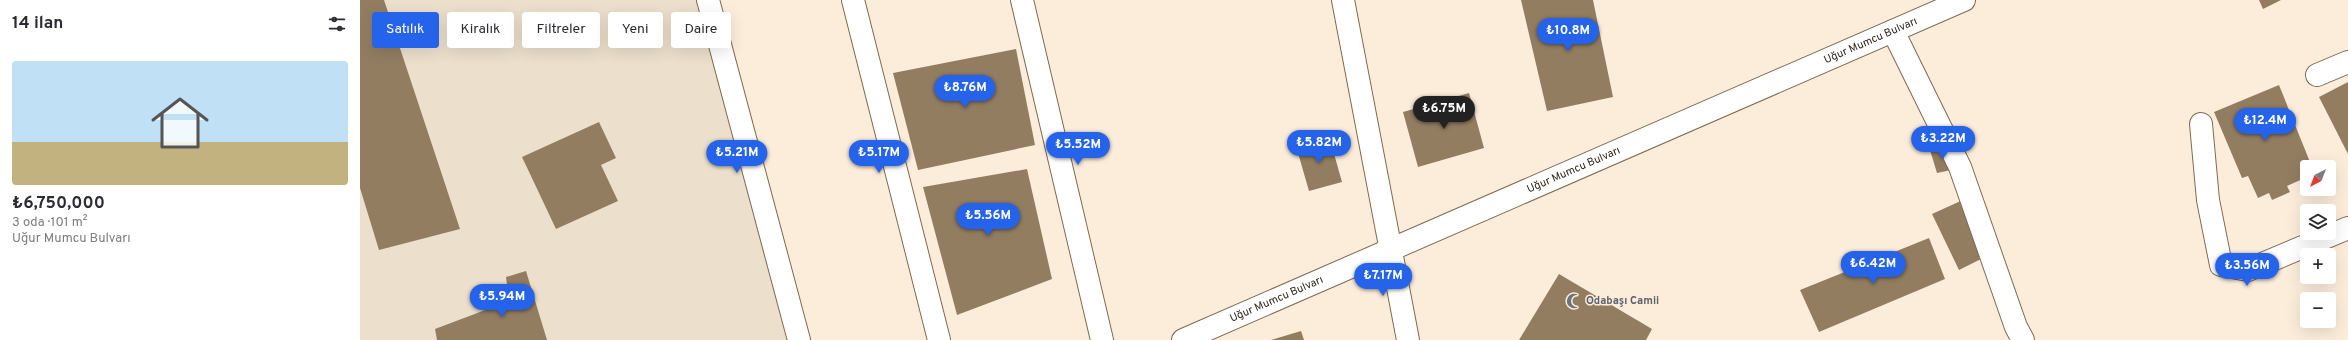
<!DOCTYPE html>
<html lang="tr">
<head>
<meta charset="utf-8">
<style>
  :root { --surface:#fff; --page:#f7f7f7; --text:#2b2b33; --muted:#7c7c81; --accent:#2563eb }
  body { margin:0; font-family:Overpass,sans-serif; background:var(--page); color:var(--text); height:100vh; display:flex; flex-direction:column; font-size:15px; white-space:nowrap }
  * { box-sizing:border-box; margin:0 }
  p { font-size:13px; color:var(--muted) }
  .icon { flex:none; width:22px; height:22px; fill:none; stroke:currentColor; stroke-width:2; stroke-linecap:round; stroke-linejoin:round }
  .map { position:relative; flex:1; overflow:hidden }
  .panel { display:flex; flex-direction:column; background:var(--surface); width:360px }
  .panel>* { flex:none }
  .top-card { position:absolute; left:12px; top:12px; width:380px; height:36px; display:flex; gap:8px }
  .needle { width:26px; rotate:222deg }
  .controls { position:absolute; left:1940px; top:160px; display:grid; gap:8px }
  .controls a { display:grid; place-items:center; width:36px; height:36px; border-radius:4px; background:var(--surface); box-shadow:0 4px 16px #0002; font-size:20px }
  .price { position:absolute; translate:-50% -34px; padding:0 9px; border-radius:14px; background:var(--accent); color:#fff; font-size:13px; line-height:26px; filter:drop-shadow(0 1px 2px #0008) }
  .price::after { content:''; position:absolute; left:50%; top:24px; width:12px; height:9px; margin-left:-6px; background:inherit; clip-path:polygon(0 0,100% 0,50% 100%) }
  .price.active { background:#222; color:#fff }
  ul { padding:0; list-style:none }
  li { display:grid; align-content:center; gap:8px; height:212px; padding:0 12px }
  li span { display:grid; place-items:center; height:124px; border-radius:4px; color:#555 }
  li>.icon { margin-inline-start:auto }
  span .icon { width:72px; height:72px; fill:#fffc; stroke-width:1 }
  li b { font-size:17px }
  h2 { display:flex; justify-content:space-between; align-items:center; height:48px; padding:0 12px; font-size:17px }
  .chip { padding:0 14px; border-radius:4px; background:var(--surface); box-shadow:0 4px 16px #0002; font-size:14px; line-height:36px }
  .chip.active { background:var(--accent); color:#fff }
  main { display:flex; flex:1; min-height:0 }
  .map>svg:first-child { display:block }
  .industrial { fill:#ece0cc }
  .building { fill:#927d61 }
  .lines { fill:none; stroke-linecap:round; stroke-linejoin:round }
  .minor-casing { stroke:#7f6a4f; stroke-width:24 }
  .minor { stroke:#fff; stroke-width:22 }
  .labels { text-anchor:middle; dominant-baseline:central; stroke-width:3; stroke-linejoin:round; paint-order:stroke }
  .street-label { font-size:11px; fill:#30271b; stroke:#fceddb }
  .worship-label { font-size:11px; font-weight:bold; fill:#5b616d; stroke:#fceddb; text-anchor:start }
</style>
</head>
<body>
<main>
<section class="panel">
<h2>14 ilan<svg class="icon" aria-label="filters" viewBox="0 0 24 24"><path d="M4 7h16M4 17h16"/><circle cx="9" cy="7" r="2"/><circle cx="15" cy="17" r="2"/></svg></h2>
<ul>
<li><span style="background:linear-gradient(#bfe0f5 65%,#c2b280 0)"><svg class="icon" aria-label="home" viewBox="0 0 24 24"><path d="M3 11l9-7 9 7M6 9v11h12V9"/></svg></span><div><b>₺6,750,000</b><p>3 oda · 101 m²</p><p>Uğur Mumcu Bulvarı</p></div></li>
</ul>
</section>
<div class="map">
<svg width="1988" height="340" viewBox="0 0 1988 340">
  <rect width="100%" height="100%" fill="#fceddb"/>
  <!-- industrial -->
  <path class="industrial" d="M0,0H348L429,340H0Z"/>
  <!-- building -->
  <g class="building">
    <path d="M0,0H24L100,229L19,250L0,188Z"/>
    <path d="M1161,0H1233L1253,97L1187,111Z"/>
    <path d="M1899,0H1921L1903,9Z"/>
    <path d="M656,49L675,145L558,170L533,73Z"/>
    <path d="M1988,82V154L1959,97Z"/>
    <path d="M1919,85L1952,167H1947V177L1927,186L1930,192L1912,200L1909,193L1898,198L1888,176L1882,178L1854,112Z"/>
    <path d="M1109,93L1124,148L1058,167L1043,112Z"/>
    <path d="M239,122L256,158L241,165L258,201L196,229L162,157Z"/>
    <path d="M969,136L982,182L949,191L936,146Z"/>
    <path d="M1588,146L1596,169L1577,173L1570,150Z"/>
    <path d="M667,169L692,279L597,315L563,187Z"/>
    <path d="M1605,199L1631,254L1599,270L1572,214Z"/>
    <path d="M1569,238L1585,279L1459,332L1440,290Z"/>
    <path d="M166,271L187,340H77L75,329L149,301L146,277Z"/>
    <path d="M1199,274L1292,329L1286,340H1159Z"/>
    <path d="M941,331L944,340H911Z"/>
  </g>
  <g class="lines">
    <!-- minor casing -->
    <g class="minor-casing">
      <g id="minor">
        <path d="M348,0L439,340"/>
        <path d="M493,0L579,340"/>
        <path d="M662,0L742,340"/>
        <path d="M983,0L1048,340"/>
        <path d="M1533,31L1600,167L1656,327L1663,340"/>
        <path d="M1957,75L1988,62"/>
        <path d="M1841,124L1848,200L1861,265L1888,270L1988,228"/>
        <path id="s1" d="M823,340L1604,0"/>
      </g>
    </g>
    <!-- minor -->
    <use href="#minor" class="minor"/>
  </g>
  <!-- icons -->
  <defs>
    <g id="mosque-bare" transform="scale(1.2)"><path d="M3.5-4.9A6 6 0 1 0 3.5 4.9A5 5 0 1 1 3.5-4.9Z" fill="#6b7280" stroke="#fceddb" stroke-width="2.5" paint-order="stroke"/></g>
  </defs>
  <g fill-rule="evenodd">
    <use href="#mosque-bare" x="1214" y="301"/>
  </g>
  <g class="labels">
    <!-- street labels -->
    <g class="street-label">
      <text stroke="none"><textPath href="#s1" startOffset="750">Uğur Mumcu Bulvarı</textPath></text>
      <text stroke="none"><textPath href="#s1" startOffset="426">Uğur Mumcu Bulvarı</textPath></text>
      <text stroke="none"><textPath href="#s1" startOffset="102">Uğur Mumcu Bulvarı</textPath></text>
    </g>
    <!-- worship labels -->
    <g class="worship-label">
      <text x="1226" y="301">Odabaşı Camii</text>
    </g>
  </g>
</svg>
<div class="controls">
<a><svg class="needle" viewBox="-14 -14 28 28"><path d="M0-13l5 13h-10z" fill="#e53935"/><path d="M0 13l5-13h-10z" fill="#7c7c81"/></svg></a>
<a><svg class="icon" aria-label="layers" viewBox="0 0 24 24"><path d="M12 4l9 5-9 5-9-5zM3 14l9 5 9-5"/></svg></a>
<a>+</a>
<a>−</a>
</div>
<b class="price" style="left:1208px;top:52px">₺10.8M</b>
<b class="price" style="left:605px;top:109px">₺8.76M</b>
<b class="price active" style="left:1084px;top:130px">₺6.75M</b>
<b class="price" style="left:1905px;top:142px">₺12.4M</b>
<b class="price" style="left:1583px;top:160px">₺3.22M</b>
<b class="price" style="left:959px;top:164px">₺5.82M</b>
<b class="price" style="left:718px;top:166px">₺5.52M</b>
<b class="price" style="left:377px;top:174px">₺5.21M</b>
<b class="price" style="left:519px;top:174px">₺5.17M</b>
<b class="price" style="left:628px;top:237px">₺5.56M</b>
<b class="price" style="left:1513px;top:285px">₺6.42M</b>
<b class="price" style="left:1887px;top:287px">₺3.56M</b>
<b class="price" style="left:1023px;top:297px">₺7.17M</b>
<b class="price" style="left:142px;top:318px">₺5.94M</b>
<div class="top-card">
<a class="chip active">Satılık</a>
<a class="chip">Kiralık</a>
<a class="chip">Filtreler</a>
<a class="chip">Yeni</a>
<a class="chip">Daire</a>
</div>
</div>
</main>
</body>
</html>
